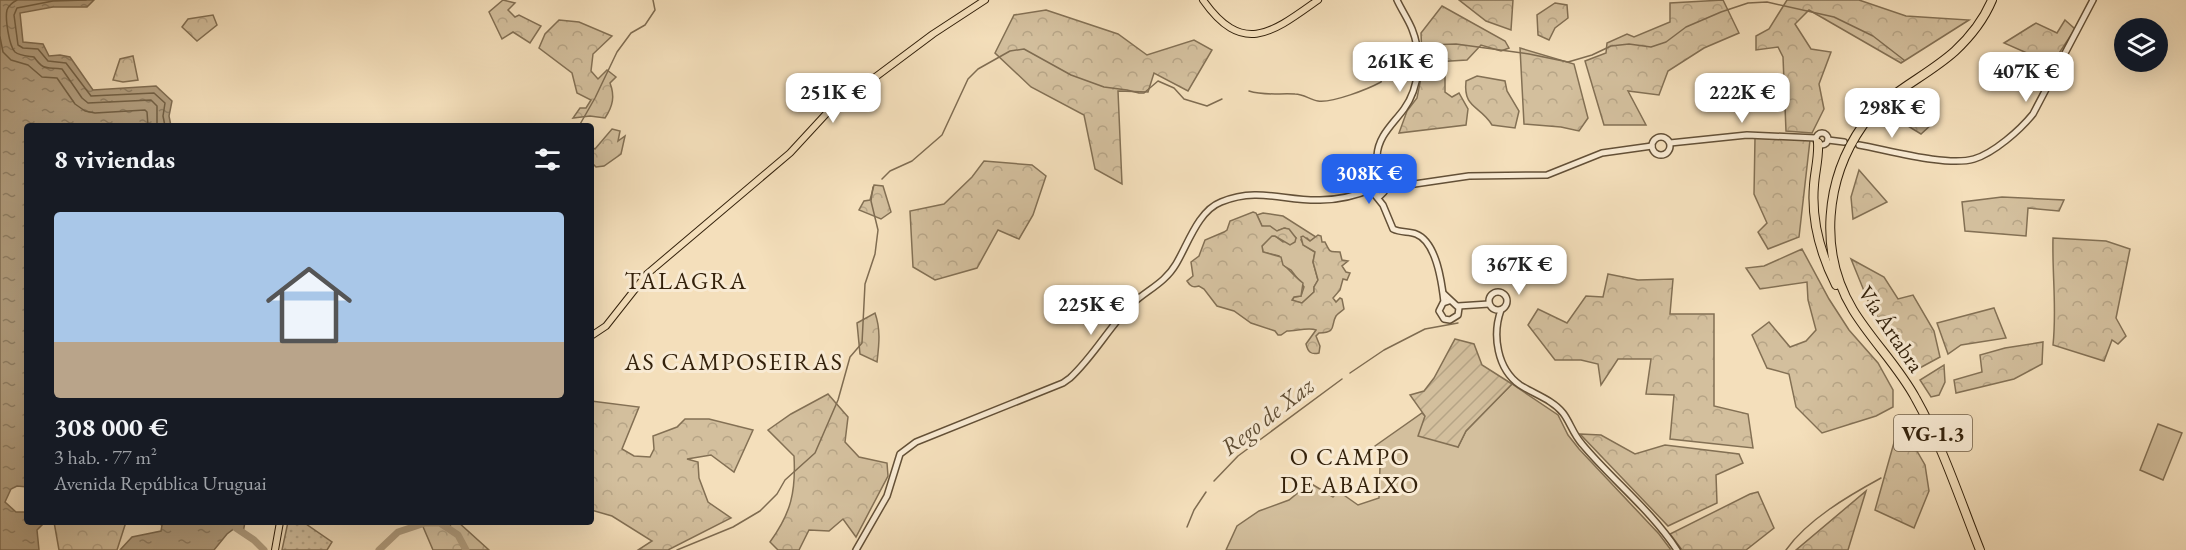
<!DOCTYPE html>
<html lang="es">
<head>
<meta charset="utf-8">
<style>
  :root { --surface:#171b24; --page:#20242c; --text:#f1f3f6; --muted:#9ea1a6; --accent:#2563eb }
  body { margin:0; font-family:"EB Garamond",serif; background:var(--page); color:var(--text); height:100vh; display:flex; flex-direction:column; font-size:22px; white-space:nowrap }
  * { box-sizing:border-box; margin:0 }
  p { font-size:20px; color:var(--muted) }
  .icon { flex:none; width:33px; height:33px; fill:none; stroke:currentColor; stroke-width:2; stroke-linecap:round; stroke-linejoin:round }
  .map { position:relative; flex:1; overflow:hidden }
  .panel { position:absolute; left:24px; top:123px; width:570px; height:402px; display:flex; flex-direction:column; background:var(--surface); border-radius:6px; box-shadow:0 6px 24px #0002 }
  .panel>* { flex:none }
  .fabs { position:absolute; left:2114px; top:18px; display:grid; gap:12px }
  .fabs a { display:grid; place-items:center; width:54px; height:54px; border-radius:50%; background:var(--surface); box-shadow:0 6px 24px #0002; font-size:30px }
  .price { position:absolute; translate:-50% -51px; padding:0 14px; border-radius:12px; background:#fff; color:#222; font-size:20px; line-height:39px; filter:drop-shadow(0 2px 3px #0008) }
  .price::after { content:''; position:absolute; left:50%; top:36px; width:18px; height:14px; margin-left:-9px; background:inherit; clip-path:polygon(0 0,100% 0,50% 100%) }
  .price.current { background:var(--accent); color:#fff }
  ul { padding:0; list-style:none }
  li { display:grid; align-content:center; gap:12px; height:318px; padding:0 30px }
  li span { display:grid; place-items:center; height:186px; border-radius:6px; color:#555 }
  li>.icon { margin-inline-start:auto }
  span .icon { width:108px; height:108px; fill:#fffc; stroke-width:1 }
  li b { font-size:26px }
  h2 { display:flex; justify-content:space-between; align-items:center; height:72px; padding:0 30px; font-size:26px }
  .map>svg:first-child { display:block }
  .grass { fill:#d3bf9d; stroke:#837054; stroke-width:1.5 }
  .forest { fill:url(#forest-crowns); stroke:#837054; stroke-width:1.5 }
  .park { fill:url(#park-dots); stroke:#837054; stroke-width:1.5 }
  .garden { fill:url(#garden-furrows); stroke:#837054; stroke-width:1.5 }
  .water { fill:url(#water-ripples); stroke:#7f6c51; stroke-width:1.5 }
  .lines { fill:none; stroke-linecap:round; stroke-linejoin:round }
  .shore { stroke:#726045; stroke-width:1.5 }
  .stream { stroke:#7f6c51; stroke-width:1.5 }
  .river { stroke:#b29e7f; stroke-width:7 }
  .minor-casing { stroke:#635037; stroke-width:8 }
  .major-casing { stroke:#33210b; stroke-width:8 }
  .highway-casing { stroke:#33210b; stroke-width:10 }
  .minor { stroke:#f8ead3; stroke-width:5 }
  .major { stroke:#f4dfbb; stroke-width:6 }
  .highway { stroke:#f4dfbb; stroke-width:8 }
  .labels { text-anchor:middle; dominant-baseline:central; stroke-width:6; stroke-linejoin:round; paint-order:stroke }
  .shield { fill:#f8ead3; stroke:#6e5d47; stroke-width:1.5 }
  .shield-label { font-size:21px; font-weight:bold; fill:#33210b }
  .street-label { font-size:22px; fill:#33210b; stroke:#f8ead3 }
  .neighbourhood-label { font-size:24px; letter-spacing:1.5px; fill:#33210b; stroke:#f8ead3 }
  .water-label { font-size:24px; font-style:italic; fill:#5f4d34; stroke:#f8ead3 }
</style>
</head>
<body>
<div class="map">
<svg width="2186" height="550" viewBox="0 0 2186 550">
  <defs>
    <pattern id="forest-crowns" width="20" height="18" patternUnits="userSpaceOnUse" patternTransform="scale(1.5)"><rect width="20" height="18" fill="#d3bf9d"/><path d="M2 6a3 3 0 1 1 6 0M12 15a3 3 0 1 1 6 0" fill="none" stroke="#b6a486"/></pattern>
    <pattern id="park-dots" width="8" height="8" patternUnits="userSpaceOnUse" patternTransform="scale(1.5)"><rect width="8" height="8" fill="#d3bf9d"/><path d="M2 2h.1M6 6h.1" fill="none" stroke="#b6a486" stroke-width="1.8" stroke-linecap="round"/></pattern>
    <pattern id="garden-furrows" width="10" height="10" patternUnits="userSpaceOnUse" patternTransform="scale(1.5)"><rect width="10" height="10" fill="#d3bf9d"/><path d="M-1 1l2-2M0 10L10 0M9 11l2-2" fill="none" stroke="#b6a486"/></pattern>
    <pattern id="water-ripples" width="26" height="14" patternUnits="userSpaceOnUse" patternTransform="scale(1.5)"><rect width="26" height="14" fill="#b29e7f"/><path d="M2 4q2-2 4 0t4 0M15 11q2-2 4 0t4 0" fill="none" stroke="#918066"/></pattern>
  </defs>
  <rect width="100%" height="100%" fill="#f4dfbb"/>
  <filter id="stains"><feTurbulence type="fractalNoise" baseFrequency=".00333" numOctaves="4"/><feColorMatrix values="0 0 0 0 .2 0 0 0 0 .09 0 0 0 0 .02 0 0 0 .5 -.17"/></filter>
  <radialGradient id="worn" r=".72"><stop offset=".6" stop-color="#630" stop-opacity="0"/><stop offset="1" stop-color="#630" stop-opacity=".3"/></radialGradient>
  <!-- grass -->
  <g class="grass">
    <path d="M1263,213L1283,216L1316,237L1310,241L1307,238L1301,240L1304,245L1315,252L1313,262L1318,280L1314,287V292L1302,303L1292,301L1294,297L1301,296L1304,287L1291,270L1282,265L1279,256L1263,252L1262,246L1271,236H1275L1283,242L1296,238L1285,228L1277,231L1262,226L1257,215Z"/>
    <path d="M1512,384L1558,415L1568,435L1579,449L1659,534L1671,550H1226L1237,526L1259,511L1289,500L1310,483L1333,497L1338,491L1358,505L1379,498L1380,466L1375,446L1422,413L1458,447L1466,431Z"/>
    <path d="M2158,424L2182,433L2163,480L2140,470Z"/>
  </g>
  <!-- forest -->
  <g class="forest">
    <path d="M503,0L515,3L508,10L515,17L519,15L541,26L530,43L513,32L502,39L489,12Z"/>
    <path d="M1459,0H1513L1511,30L1486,21Z"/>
    <path d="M1723,0L1739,33L1704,48L1668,71L1659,95L1628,91L1646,125H1604L1585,61L1606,53L1607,43L1627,34L1634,37L1670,22V3Z"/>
    <path d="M1787,0H1859L1906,16L1969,20L1901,63L1809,10L1795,24L1811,49L1831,52L1819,84L1824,109L1812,133L1786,131L1783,57L1778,47L1756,50V36L1769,29Z"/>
    <path d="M1555,3L1567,5L1568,18L1555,28L1549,40L1538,35L1537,15Z"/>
    <path d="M1442,6L1505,41L1509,48L1501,51L1481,45L1467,60L1434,62L1422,57L1421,33Z"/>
    <path d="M1046,10L1118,34L1147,55L1194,40L1212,50L1188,91L1154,73L1148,92L1118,91L1122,184L1095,169L1084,115L1031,87L995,53L1014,15Z"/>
    <path d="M213,15L217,25L197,41L182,27L188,19Z"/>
    <path d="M559,20L579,22L612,36L593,54L591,71L598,79L607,70L616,77L610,83C615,96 613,106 605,118L590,116L573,118L580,108H586L591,100L577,93L572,73L539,48L545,34Z"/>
    <path d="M2065,20L2075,29L2052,64L2004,43L2036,23L2057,33Z"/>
    <path d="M1520,48L1574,64L1588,118L1579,131L1561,127L1524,124Z"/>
    <path d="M133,56L138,80L123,82L113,80L120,59Z"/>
    <path d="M1423,68L1445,72V92L1452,97L1459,93L1468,109L1466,125L1399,133L1407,111L1417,98Z"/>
    <path d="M1477,76L1505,81L1507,91L1519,111L1515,128L1492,125C1480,105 1463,109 1466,81Z"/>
    <path d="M1917,107L1932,124L1921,134L1898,120Z"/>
    <path d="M612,129L620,131L618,141L625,136L621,154L604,166L596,167L593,164L591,165V146L595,149Z"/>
    <path d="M1755,138L1810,140L1799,237L1768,249L1758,232L1767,223L1754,194Z"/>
    <path d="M984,161L1032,165L1046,176L1033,215L1019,239L998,230L977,268L935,280L913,267L910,211L944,204L972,177Z"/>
    <path d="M1859,170L1887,202L1853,219L1851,197Z"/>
    <path d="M874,185L883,186L891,212L881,219L859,210L864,201L870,200Z"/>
    <path d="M2002,197L2064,200L2059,211L2028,208L2026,236L1965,231L1962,202Z"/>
    <path d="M1253,212L1256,213L1262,226H1270L1277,231L1284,228L1289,229L1296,238L1295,242L1290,245L1275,236H1272L1262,246L1263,252L1281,257L1283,265C1290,270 1295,277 1303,283L1301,296L1294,297L1292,300L1302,303L1314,292V287L1318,280L1313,262L1315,252L1303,245L1301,237L1303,236L1310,241L1318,235L1321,236L1322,242H1325C1331,254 1329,251 1340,252L1342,260L1348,261L1342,266L1346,272L1350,273L1347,280L1343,279L1340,290L1333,298L1336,302L1340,298L1342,299L1344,309C1342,311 1338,313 1336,316C1330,326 1338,332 1319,333L1316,336L1320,346L1319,353C1311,355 1308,352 1306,344L1316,330C1309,327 1296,331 1287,331L1281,335H1278L1275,331L1251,323L1234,311L1217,306L1204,289L1199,286C1193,288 1190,286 1187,281L1193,276L1191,262L1199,256L1205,240L1224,232L1227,230L1230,221Z"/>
    <path d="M2053,238L2106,241L2130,249L2116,318L2126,336L2118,344L2112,340L2104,361L2053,345C2057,309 2052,274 2053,238Z"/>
    <path d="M1802,249L1829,299L1849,330L1878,363L1893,390V407L1876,416L1822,433L1796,407L1789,374L1767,368L1752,335L1769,322L1790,347L1806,341L1816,330L1808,300L1807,282L1760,289L1746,268L1764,266Z"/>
    <path d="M1851,259L1884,277L1898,299L1913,295L1934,331L1940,357L1916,370L1871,308Z"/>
    <path d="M1608,274L1638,280L1673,279L1670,314H1714V406L1748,414L1753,448L1670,439L1674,395L1646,394L1651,359H1618L1601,385L1598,364L1581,360H1555L1528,325L1538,309L1567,323L1586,296L1603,297Z"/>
    <path d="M1994,308L2006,338L1961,345L1948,354L1937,323Z"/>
    <path d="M875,313C881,330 879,345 877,362L860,354L857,323Z"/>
    <path d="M2043,342L2042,364L2014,379L1956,393L1954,380L1982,372L1980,355L2005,348Z"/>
    <path d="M1944,365L1945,382L1939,395L1931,397L1920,380Z"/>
    <path d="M828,394L848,417L845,442L859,457L887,463L888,476L856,537L843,519L829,531L809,530L799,550H778L770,542C791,513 796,492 794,456L768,430L791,414Z"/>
    <path d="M591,401L639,407L622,449L634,456L650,457L654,449L653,436L677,427L685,419H709L753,430L734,472L711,455L687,459L698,462L699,478L708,502L731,518L668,550H638L652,541L612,516L591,510Z"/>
    <path d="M1906,432L1925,465L1929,491L1914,528L1875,510L1895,439Z"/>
    <path d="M1580,434L1601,435L1635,454L1665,445L1739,454L1743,463L1716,475L1717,503L1668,526Z"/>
    <path d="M1866,491L1848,550H1796Z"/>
    <path d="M1758,492L1774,528L1746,550H1682L1670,534L1750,494Z"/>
    <path d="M54,522H126L117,550H59Z"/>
    <path d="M421,522H458L489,550H433Z"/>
  </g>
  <!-- park -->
  <path class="park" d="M288,522H303L332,542L327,550H282Z"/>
  <!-- garden -->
  <path class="garden" d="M1455,339L1474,344L1482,365L1512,384L1466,431L1458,447L1418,436L1425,416L1410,395L1424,391L1434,378Z"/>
  <!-- water -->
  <g class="water">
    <path d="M0,0H94L87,7H53L20,13L23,42L43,44L49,56L60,55L70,57L93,90L156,86L172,101L169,116L171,126H27V487L17,486L11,489L5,502L16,512H27V522H45L37,530L39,550H0Z"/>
    <path d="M155,522H245L243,533L235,528L227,534L214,550H120L132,537L161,531L162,525Z"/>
  </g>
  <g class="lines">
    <!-- shore -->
    <g class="shore">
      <path d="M17,0C13,2 9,5 7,10C5,18 9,46 15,52C20,56 28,56 34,57C44,71 46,67 62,69L82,98L88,103L151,100L157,106V126"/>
      <path d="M86,0L53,1L17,8L14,15L18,45L23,48L38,49L48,61L66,63L91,96L154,93L165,103L163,116L165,126"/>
      <path d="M0,37L3,52L11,60L28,65L42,77L57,78L75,104L85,111L95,113L145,110L147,112L148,126"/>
    </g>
    <!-- stream -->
    <g class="stream">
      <path d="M1420,48L1428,45L1456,44L1529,54L1568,62L1592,55L1611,46L1629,44L1651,47L1666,42L1686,27L1721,12L1748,3L1767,2L1834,17L1873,36L1904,60"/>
      <path d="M1249,91C1264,96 1280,93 1295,94C1304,94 1310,100 1318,101C1333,103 1368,89 1381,82L1388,54L1413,50"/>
      <path d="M579,126L595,98L617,52L631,33L645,25L655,10L653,0"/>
      <path d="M882,179L890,171L912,161L942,135L968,79L978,69L1010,51L1024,49L1071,75L1104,87L1127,90L1139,93H1144L1158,81L1174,88L1184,99L1207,106L1222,99"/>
      <path d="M1350,373L1384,350L1425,329L1458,323"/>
      <path d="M1214,481L1238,456L1342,379"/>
      <path d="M1187,527L1194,510L1206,492"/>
      <path d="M448,528L453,522"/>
      <path d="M677,550L733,527L760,511L777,494L785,480L815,453L838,400L850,357L862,343L865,284L875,254L878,230L871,201L873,187"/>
      <path d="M1786,550C1807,520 1848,496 1881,478"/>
    </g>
    <!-- river -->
    <g class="river">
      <path d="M236,528L254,540L264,550"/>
      <path d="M379,550L398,532L425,523H440L458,535L466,550"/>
    </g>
    <!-- minor casing -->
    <g class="minor-casing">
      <g id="minor">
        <circle cx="1822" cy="139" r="6"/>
        <circle cx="1661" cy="146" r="9"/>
        <path d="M1828,140L1844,142"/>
        <path d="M1670,143L1747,135L1816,138"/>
        <path d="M1859,145C1888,150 1947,167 1974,159C1994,153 2020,130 2033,114L2093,0"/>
        <path d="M1382,186L1377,185L1374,188V194L1380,196L1384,192C1381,179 1376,170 1377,156C1378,136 1393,124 1404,109C1420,87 1422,54 1412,29C1408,19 1401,9 1397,0"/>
        <path d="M1383,187H1394L1469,176L1547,175L1602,153L1652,146"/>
        <path d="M1375,195L1383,205L1393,229C1401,233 1409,231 1416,234C1437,242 1442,284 1444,302"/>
        <circle cx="1498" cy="301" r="9"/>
        <path d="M1444,294L1459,308L1458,315L1450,320L1444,319L1439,311L1443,303L1449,301"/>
        <path d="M1458,306L1489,304"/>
        <path d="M1501,310C1492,335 1497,369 1520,385C1534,394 1553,400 1563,413C1570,422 1573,434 1582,444C1612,480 1651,510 1677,550"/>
        <path d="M856,550L887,496L900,454L916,442L1063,383L1070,378C1094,356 1109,327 1132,304C1147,290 1165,283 1176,264C1188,244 1198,211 1221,202C1258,187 1284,201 1320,200C1338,200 1358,195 1374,188"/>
      </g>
    </g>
    <!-- major casing -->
    <g class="major-casing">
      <g id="major">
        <path d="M1203,0C1243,57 1273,32 1318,0"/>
        <path d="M591,336L606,326L647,274L790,153L826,114L933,34L985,0"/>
        <path d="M275,550L280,522"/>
      </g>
    </g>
    <!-- highway casing -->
    <g class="highway-casing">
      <g id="highway">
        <path d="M1818,143C1819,157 1815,171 1814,185C1811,220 1820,253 1836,285"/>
        <path d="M1980,550C1960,500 1943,447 1916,399C1899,367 1872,341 1853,310C1818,252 1825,179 1863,125C1887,92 1925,78 1955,51C1970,37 1984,19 1992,0"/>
      </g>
    </g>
    <!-- minor -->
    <use href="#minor" class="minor"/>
    <!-- major -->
    <use href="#major" class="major"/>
    <!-- highway -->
    <use href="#highway" class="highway"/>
  </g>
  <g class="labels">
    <!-- shield labels -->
    <rect class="shield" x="1894" y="415" width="78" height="36" rx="4.5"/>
    <g class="shield-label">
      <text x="1933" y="433">VG-1.3</text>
    </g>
    <!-- street labels -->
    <g class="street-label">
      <text transform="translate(1891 329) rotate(56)">Vía Ártabra</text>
    </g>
    <!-- neighbourhood labels -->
    <g class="neighbourhood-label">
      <text x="686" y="280">TALAGRA</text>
      <text x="734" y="361">AS CAMPOSEIRAS</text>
      <text x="1350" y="456">O CAMPO<tspan x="1350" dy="28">DE ABAIXO</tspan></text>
    </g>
    <!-- water labels -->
    <g class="water-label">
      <text transform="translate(1267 416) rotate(-38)">Rego de Xaz</text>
    </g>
  </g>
  <rect width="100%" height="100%" filter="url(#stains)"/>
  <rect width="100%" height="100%" fill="url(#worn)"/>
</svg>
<div class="fabs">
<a><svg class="icon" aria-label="layers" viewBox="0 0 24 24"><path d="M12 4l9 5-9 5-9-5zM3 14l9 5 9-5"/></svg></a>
</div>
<b class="price" style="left:1400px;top:93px">261K €</b>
<b class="price" style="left:2026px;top:103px">407K €</b>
<b class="price" style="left:833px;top:124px">251K €</b>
<b class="price" style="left:1742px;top:124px">222K €</b>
<b class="price" style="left:1892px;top:139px">298K €</b>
<b class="price current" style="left:1369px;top:205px">308K €</b>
<b class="price" style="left:1519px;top:296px">367K €</b>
<b class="price" style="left:1091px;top:336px">225K €</b>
<section class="panel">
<h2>8 viviendas<svg class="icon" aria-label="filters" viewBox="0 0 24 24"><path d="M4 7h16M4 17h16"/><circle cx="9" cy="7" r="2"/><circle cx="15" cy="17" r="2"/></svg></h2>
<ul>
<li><span style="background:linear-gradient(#a9c7e8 70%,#b9a48a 0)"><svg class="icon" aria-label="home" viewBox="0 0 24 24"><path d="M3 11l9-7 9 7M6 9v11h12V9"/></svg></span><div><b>308 000 €</b><p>3 hab. · 77 m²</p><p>Avenida República Uruguai</p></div></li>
</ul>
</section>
</div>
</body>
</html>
